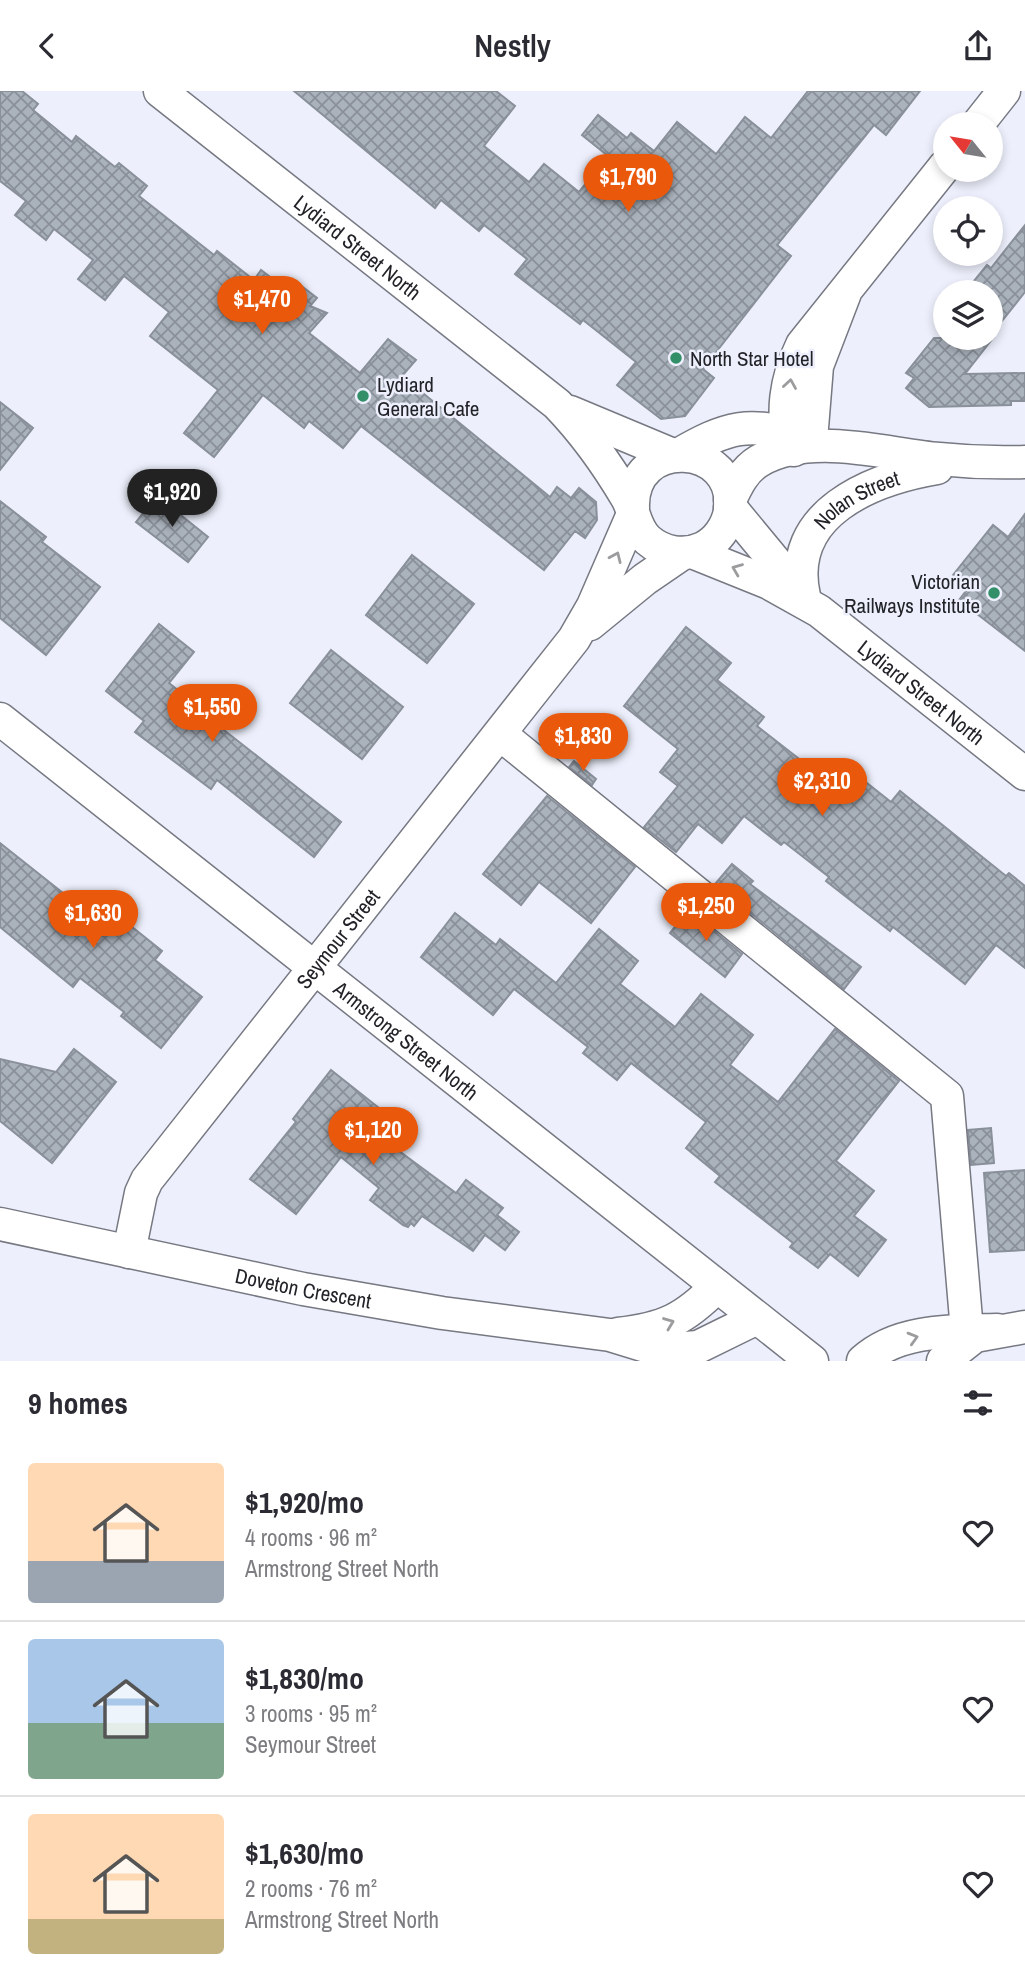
<!DOCTYPE html>
<html lang="en">
<head>
<meta charset="utf-8">
<style>
  :root { --surface:#fff; --page:#f7f7f7; --text:#2b2b33; --muted:#7c7c81; --line:#e1e1e2; --accent:#ea580c }
  body { margin:0; font-family:"Archivo Narrow",sans-serif; background:var(--page); color:var(--text); height:100vh; display:flex; flex-direction:column; font-size:26px; white-space:nowrap }
  * { box-sizing:border-box; margin:0 }
  p { font-size:23px; color:var(--muted) }
  .icon { flex:none; width:38px; height:38px; fill:none; stroke:currentColor; stroke-width:2; stroke-linecap:round; stroke-linejoin:round }
  .map { position:relative; height:1270px; overflow:hidden }
  .sheet { display:flex; flex-direction:column; background:var(--surface); flex:1 }
  .sheet>* { flex:none }
  .needle { width:46px; rotate:300deg }
  .controls { position:absolute; left:933px; top:21px; display:grid; gap:14px }
  .controls a { display:grid; place-items:center; width:70px; height:70px; border-radius:50%; background:var(--surface); box-shadow:0 4px 10px #0003; font-size:35px }
  .price { position:absolute; translate:-50% -60px; padding:0 16px; border-radius:24px; background:var(--accent); color:#fff; font-size:23px; line-height:46px; filter:drop-shadow(0 2px 4px #0008) }
  .price::after { content:''; position:absolute; left:50%; top:42px; width:21px; height:16px; margin-left:-10px; background:inherit; clip-path:polygon(0 0,100% 0,50% 100%) }
  .price.current { background:#222; color:#fff }
  ul { padding:0; list-style:none }
  li { display:flex; align-items:center; gap:21px; height:175px; padding:0 28px }
  li+li { border-top:2px solid var(--line) }
  li span { display:grid; place-items:center; flex:none; width:196px; height:140px; border-radius:7px; color:#555 }
  li>.icon { margin-inline-start:auto }
  span .icon { width:84px; height:84px; fill:#fffc; stroke-width:1 }
  li b { font-size:30px }
  h2 { display:flex; justify-content:space-between; align-items:center; height:84px; padding:0 28px; font-size:30px }
  header { display:flex; justify-content:space-between; align-items:center; height:91px; padding:0 28px; background:var(--surface); font-size:32px; font-weight:600 }
  .map>svg:first-child { display:block }
  .building { fill:url(#building-cross-hatch); stroke:#89909a; stroke-width:2 }
  .lines { fill:none; stroke-linecap:round; stroke-linejoin:round }
  .minor-casing { stroke:#767882; stroke-width:35 }
  .minor { stroke:#fff; stroke-width:32 }
  .oneway { stroke:#9c9c9e }
  .poi-dot { fill:#328f67; stroke:#edf0fc; stroke-width:2.5 }
  .labels { text-anchor:middle; dominant-baseline:central; stroke-width:5; stroke-linejoin:round; paint-order:stroke }
  .street-label { font-size:21px; fill:#222328; stroke:#edf0fc }
  .poi-label { font-size:21px; fill:#222328; stroke:#edf0fc; text-anchor:start }
</style>
</head>
<body>
<header><svg class="icon" aria-label="back" viewBox="0 0 24 24"><path d="M15 5l-7 7 7 7"/></svg>Nestly<svg class="icon" aria-label="share" viewBox="0 0 24 24"><path d="M12 15V3M7 8l5-5 5 5M5 13v7h14v-7"/></svg></header>
<div class="map">
<svg width="1025" height="1270" viewBox="0 0 1025 1270">
  <defs>
    <pattern id="building-cross-hatch" width="8" height="8" patternUnits="userSpaceOnUse" patternTransform="scale(1.75)"><rect width="8" height="8" fill="#aab2bc"/><path d="M0 0l8 8M0 8l8-8" fill="none" stroke="#8a9099"/></pattern>
  </defs>
  <rect width="100%" height="100%" fill="#edf0fc"/>
  <!-- building -->
  <g class="building">
    <path d="M0,0H22L38,13L33,19L72,51L76,45L115,76L119,72L147,95L139,105L214,164L217,160L254,189L261,179L291,202L299,193L317,207L310,215L327,222L309,242L360,282L388,248L416,269L402,285L550,406L557,396L571,407L579,397L596,411L597,429L585,447L575,440L544,479L361,335L343,357L309,330L304,337L263,304L214,366L184,342L218,299L150,245L169,221L124,185L105,209L78,188L93,169L54,138L46,149L15,124L26,110L0,90Z"/>
    <path d="M294,0H496L515,15L484,55L529,91L544,73L579,101L608,65L582,44L598,24L627,47L631,42L654,60L677,31L716,63L745,26L771,47L808,0H920L886,44L874,34L777,154L791,165L703,278L714,287L685,325L661,328L617,294L636,271L583,229L580,233L515,183L527,168L484,134L479,140L441,109L435,117Z"/>
    <path d="M1025,134V201L990,245V201H965L987,174L991,177Z"/>
    <path d="M934,247H993L965,283L1025,282V310H1011V314L929,316L906,297L914,287L906,282Z"/>
    <path d="M0,311L33,337L0,379Z"/>
    <path d="M157,405L208,446L188,471L136,431Z"/>
    <path d="M0,410L46,446L42,451L100,496L46,564L0,527Z"/>
    <path d="M1025,423V560L959,509L969,496L953,484L993,434L1008,446Z"/>
    <path d="M412,464L474,513L427,572L366,524Z"/>
    <path d="M159,533L194,561L169,592L203,619L201,621L341,731L314,766L217,689L211,698L135,641L144,630L106,600Z"/>
    <path d="M686,536L731,572L717,589L764,626L757,635L839,699L853,681L891,711L900,700L1006,785L1009,782L1025,795V877L996,854L965,893L893,836L890,840L826,790L829,786L784,751L781,754L744,725L722,752L698,733L676,761L644,736L678,695L660,681L678,658L624,615Z"/>
    <path d="M331,559L403,616L362,668L290,612Z"/>
    <path d="M574,670L596,688L592,694L569,676Z"/>
    <path d="M547,705L635,776L591,832L539,791L521,814L483,783Z"/>
    <path d="M0,752L87,821L97,808L162,860L155,869L202,906L161,957L121,925L124,921L80,887L73,896L0,836Z"/>
    <path d="M732,773L753,790L750,793L861,876L844,898L715,793Z"/>
    <path d="M688,819L742,863L725,886L670,842Z"/>
    <path d="M455,822L496,854L500,848L556,892L599,838L638,870L620,893L675,936L701,903L753,944L730,974L778,1011L835,938L899,990L836,1070L874,1100L854,1125L886,1149L858,1185L830,1163L818,1177L790,1156L793,1152L715,1091L720,1085L686,1057L706,1031L631,972L617,989L583,962L588,956L514,898L493,924L421,866Z"/>
    <path d="M74,958L116,991L52,1072L0,1030V968L56,981Z"/>
    <path d="M331,979L408,1040L395,1057L456,1102L466,1089L503,1117L497,1124L519,1141L505,1159L485,1144L473,1160L422,1125L414,1135L411,1132L408,1136L403,1134L370,1109L379,1097L341,1066L296,1123L250,1088L296,1031L293,1028Z"/>
    <path d="M991,1037L994,1072L971,1074L968,1039Z"/>
    <path d="M1025,1079V1159L990,1161L984,1082Z"/>
  </g>
  <g class="lines">
    <!-- minor casing -->
    <g class="minor-casing">
      <g id="minor">
        <path id="s1" d="M160,0L557,313C584,341 607,373 627,407C635,421 635,438 648,449C663,462 684,466 703,457C717,450 727,436 730,420C739,350 630,344 633,417"/>
        <path d="M978,33L1004,0"/>
        <path d="M845,202L817,275L811,349L794,359C778,327 787,285 802,254L945,75"/>
        <path d="M570,321L673,364"/>
        <path d="M678,364C726,336 750,329 804,347"/>
        <path d="M730,409C737,394 744,379 759,370C810,340 884,363 939,368C968,371 996,372 1025,371"/>
        <path d="M730,416L801,502"/>
        <path id="s2" d="M692,461L769,492L819,520L1025,683"/>
        <path id="s3" d="M804,505C785,422 872,388 937,377"/>
        <path d="M590,533L645,488L683,462"/>
        <path id="s4" d="M0,628L812,1270"/>
        <path d="M500,643L947,1005L967,1240"/>
        <path id="s5" d="M0,1133L303,1198L442,1222L610,1244L659,1259L698,1256L757,1227"/>
        <path id="s6" d="M129,1161L141,1102L147,1089L574,548L593,515L633,423"/>
        <path d="M618,1243C664,1238 685,1228 717,1195"/>
        <path d="M863,1270C898,1238 953,1240 997,1239"/>
        <path d="M943,1270L975,1245L1025,1236"/>
      </g>
    </g>
    <!-- minor -->
    <use href="#minor" class="minor"/>
  </g>
  <!-- one-way arrows -->
  <defs><path id="oneway-chevron" d="M-2-3.5L2.5 0L-2 3.5" fill="none" stroke-width="1.6" stroke-linecap="round" stroke-linejoin="round" transform="scale(1.75)"/></defs>
  <g class="oneway">
    <use href="#oneway-chevron" transform="translate(790 293) rotate(-81)"/>
    <use href="#oneway-chevron" transform="translate(616 466) rotate(-66)"/>
    <use href="#oneway-chevron" transform="translate(737 478) rotate(-158)"/>
    <use href="#oneway-chevron" transform="translate(669 1232) rotate(-21)"/>
    <use href="#oneway-chevron" transform="translate(913 1247) rotate(-16)"/>
  </g>
  <!-- markers -->
  <g class="poi-dot">
    <circle cx="676" cy="267" r="7"/>
    <circle cx="363" cy="305" r="7"/>
    <circle cx="994" cy="502" r="7"/>
  </g>
  <g class="labels">
    <!-- street labels -->
    <g class="street-label">
      <text stroke="none"><textPath href="#s1" startOffset="252">Lydiard Street North</textPath></text>
      <text stroke="none"><textPath href="#s3" startOffset="122">Nolan Street</textPath></text>
      <text stroke="none"><textPath href="#s2" startOffset="271">Lydiard Street North</textPath></text>
      <text stroke="none"><textPath href="#s6" startOffset="382">Seymour Street</textPath></text>
      <text stroke="none"><textPath href="#s4" startOffset="518">Armstrong Street North</textPath></text>
      <text stroke="none"><textPath href="#s5" startOffset="310">Doveton Crescent</textPath></text>
    </g>
    <!-- poi labels -->
    <g class="poi-label">
      <text x="690" y="267">North Star Hotel</text>
      <text x="377" y="293">Lydiard<tspan x="377" dy="24">General Cafe</tspan></text>
      <text x="980" y="490" text-anchor="end">Victorian<tspan x="980" dy="24">Railways Institute</tspan></text>
    </g>
  </g>
</svg>
<div class="controls">
<a><svg class="needle" viewBox="-14 -14 28 28"><path d="M0-13l5 13h-10z" fill="#e53935"/><path d="M0 13l5-13h-10z" fill="#7c7c81"/></svg></a>
<a><svg class="icon" aria-label="locate" viewBox="0 0 24 24"><circle cx="12" cy="12" r="6"/><path d="M12 2v4M12 18v4M2 12h4M18 12h4"/></svg></a>
<a><svg class="icon" aria-label="layers" viewBox="0 0 24 24"><path d="M12 4l9 5-9 5-9-5zM3 14l9 5 9-5"/></svg></a>
</div>
<b class="price" style="left:628px;top:123px">$1,790</b>
<b class="price" style="left:262px;top:245px">$1,470</b>
<b class="price current" style="left:172px;top:438px">$1,920</b>
<b class="price" style="left:212px;top:653px">$1,550</b>
<b class="price" style="left:583px;top:682px">$1,830</b>
<b class="price" style="left:822px;top:727px">$2,310</b>
<b class="price" style="left:706px;top:852px">$1,250</b>
<b class="price" style="left:93px;top:859px">$1,630</b>
<b class="price" style="left:373px;top:1076px">$1,120</b>
</div>
<section class="sheet">
<h2>9 homes<svg class="icon" aria-label="filters" viewBox="0 0 24 24"><path d="M4 7h16M4 17h16"/><circle cx="9" cy="7" r="2"/><circle cx="15" cy="17" r="2"/></svg></h2>
<ul>
<li><span style="background:linear-gradient(#ffd9b3 70%,#9aa5b1 0)"><svg class="icon" aria-label="home" viewBox="0 0 24 24"><path d="M3 11l9-7 9 7M6 9v11h12V9"/></svg></span><div><b>$1,920/mo</b><p>4 rooms · 96 m²</p><p>Armstrong Street North</p></div><svg class="icon" aria-label="heart" viewBox="0 0 24 24"><path d="M12 20l-8-8c-3-5 5-10 8-4 3-6 11-1 8 4z"/></svg></li>
<li><span style="background:linear-gradient(#a9c7e8 60%,#7fa58c 0)"><svg class="icon" aria-label="home" viewBox="0 0 24 24"><path d="M3 11l9-7 9 7M6 9v11h12V9"/></svg></span><div><b>$1,830/mo</b><p>3 rooms · 95 m²</p><p>Seymour Street</p></div><svg class="icon" aria-label="heart" viewBox="0 0 24 24"><path d="M12 20l-8-8c-3-5 5-10 8-4 3-6 11-1 8 4z"/></svg></li>
<li><span style="background:linear-gradient(#ffd9b3 75%,#c2b280 0)"><svg class="icon" aria-label="home" viewBox="0 0 24 24"><path d="M3 11l9-7 9 7M6 9v11h12V9"/></svg></span><div><b>$1,630/mo</b><p>2 rooms · 76 m²</p><p>Armstrong Street North</p></div><svg class="icon" aria-label="heart" viewBox="0 0 24 24"><path d="M12 20l-8-8c-3-5 5-10 8-4 3-6 11-1 8 4z"/></svg></li>
</ul>
</section>
</body>
</html>
